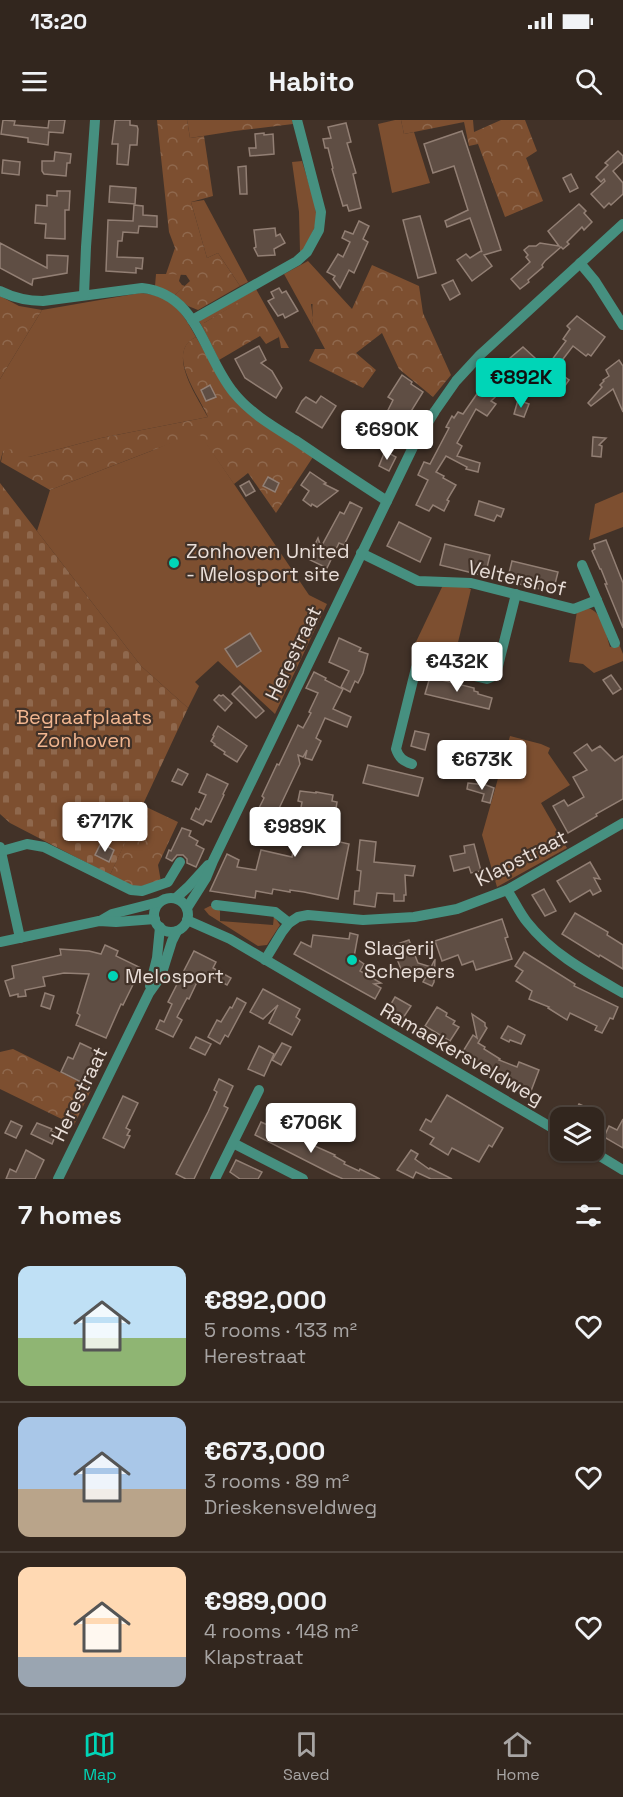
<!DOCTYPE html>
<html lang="en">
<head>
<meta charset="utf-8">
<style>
  :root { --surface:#32261e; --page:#3d322b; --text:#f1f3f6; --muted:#a8a5a4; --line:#4d433c; --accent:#00d5b7 }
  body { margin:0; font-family:"Space Grotesk",sans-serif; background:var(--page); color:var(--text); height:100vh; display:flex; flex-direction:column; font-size:22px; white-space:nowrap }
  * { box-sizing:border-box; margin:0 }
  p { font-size:20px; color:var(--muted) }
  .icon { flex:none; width:33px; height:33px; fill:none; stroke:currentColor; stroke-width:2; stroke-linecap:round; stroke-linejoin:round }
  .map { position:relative; height:1059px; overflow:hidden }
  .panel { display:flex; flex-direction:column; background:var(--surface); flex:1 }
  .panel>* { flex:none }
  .controls { position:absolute; left:550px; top:987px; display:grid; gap:12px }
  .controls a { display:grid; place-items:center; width:54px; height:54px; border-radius:12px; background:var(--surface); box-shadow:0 2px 4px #0004,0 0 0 2px var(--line); font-size:30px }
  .price { position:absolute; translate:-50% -51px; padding:0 14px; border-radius:6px; background:#fff; color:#222; font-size:20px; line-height:39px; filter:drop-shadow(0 2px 3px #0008) }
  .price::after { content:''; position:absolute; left:50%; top:36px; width:18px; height:14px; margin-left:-9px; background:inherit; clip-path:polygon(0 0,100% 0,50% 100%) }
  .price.active { background:var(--accent); color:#111 }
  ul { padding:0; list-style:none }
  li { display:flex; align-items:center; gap:18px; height:150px; padding:0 18px }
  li+li { border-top:2px solid var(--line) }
  li span { display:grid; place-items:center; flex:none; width:168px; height:120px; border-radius:12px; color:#555 }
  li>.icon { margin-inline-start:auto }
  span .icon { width:72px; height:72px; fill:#fffc; stroke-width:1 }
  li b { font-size:26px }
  h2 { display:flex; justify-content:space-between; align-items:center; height:72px; padding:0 18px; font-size:26px }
  .status { display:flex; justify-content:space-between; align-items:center; height:42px; padding:0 30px; background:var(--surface); direction:ltr }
  .status svg { height:16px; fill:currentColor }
  header { display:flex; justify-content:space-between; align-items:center; height:78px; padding:0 18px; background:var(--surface); font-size:27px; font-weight:800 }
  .menu { display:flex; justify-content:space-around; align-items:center; height:84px; border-top:2px solid var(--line); background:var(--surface); font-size:16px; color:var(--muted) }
  .menu a { display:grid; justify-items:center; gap:3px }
  .menu .active { color:var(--accent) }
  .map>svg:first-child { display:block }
  .green { fill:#7d4f30 }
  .forest { fill:url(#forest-crowns) }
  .cemetery { fill:url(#cemetery-stones) }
  .building { fill:#5f4e44; stroke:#927f74; stroke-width:1.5 }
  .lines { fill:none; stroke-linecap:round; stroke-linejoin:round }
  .minor { stroke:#469080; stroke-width:10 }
  .poi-dot { fill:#00d5b7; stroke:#423228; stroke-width:2 }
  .labels { text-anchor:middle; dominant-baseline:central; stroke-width:4.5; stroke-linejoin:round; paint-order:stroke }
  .poi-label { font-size:20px; fill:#e9ded8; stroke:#423228; text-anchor:start }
  .street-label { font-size:20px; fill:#e9ded8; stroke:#423228 }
  .park-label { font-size:20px; fill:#f2b690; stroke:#423228 }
</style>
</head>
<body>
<div class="status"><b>13:20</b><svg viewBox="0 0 49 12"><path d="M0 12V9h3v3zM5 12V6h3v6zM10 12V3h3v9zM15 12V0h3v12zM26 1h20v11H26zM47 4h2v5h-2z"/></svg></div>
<header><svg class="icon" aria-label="menu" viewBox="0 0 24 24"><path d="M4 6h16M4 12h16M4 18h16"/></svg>Habito<svg class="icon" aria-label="search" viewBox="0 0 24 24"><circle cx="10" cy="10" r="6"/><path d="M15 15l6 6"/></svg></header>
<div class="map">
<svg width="623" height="1059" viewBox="0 0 623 1059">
  <defs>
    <pattern id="forest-crowns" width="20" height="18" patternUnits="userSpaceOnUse" patternTransform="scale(1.5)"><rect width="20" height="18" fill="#7d4f30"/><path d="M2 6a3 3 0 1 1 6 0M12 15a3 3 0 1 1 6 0" fill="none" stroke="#8f684d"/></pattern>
    <pattern id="cemetery-stones" width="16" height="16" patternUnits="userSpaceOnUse" patternTransform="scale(1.5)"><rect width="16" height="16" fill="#7d4f30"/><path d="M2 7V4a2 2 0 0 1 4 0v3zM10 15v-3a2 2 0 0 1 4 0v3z" fill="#8f684d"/></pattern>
  </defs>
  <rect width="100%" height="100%" fill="#423228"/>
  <!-- green -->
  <g class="green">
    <path d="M187,0H235V11L190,18Z"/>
    <path d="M395,0H401L404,14L414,12L430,63L392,73L378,4Z"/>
    <path d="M302,41L315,84L317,102L305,129L300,132L299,92L292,42Z"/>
    <path d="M204,80L248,162L240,166L218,133L207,138L191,82Z"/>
    <path d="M308,141L352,189L311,184L313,198L312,205L284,154Z"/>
    <path d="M156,154H181L179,161L182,165L185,166L175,175L155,166Z"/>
    <path d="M256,169L289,228H281L279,217L247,178L204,203V210L199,201Z"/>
    <path d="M140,173C171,175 182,191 196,217C165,232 198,278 208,297L101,318L29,337L3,331L0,342V259L42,190Z"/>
    <path d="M188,315H201L309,475L327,484L275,594L218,541L195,562L199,566L188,588L141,546L37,411L50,370L151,331Z"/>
    <path d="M623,372V407L589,420L595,384Z"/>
    <path d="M443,465H460L471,469L452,547L414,538L415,524Z"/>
    <path d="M587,488C602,490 606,514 610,527L619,524L623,534V541L594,553L583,544L569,542L577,491Z"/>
    <path d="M510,616L541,624L550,628L548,633L570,665L541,683L567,728L497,767L482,715Z"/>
    <path d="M210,786H216L220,791V801L273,805L274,796L280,805L267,825L258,826L209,795L204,789Z"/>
  </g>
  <!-- forest -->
  <g class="forest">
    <path d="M157,0H187L190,18L204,16L213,76L191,82L207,138L218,133L240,166L198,190L188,186L175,175L190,161L186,155L166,154L175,128L169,112Z"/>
    <path d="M235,0H292L293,4L235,11Z"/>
    <path d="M401,0H473L474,12L501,0H525L537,31L526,38L543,81L505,97L478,24L469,26L464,2L404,14Z"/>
    <path d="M372,145L419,166L423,193L451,255L433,277L399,249L382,213L356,233L376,250L363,268L309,241L315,229H325L312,205C315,192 309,188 316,175L352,189Z"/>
    <path d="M0,176L19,186L42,190L0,259Z"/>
    <path d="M247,177L270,202L279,217L266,224L260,216L219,240L204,210V203Z"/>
    <path d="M196,217L231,276L313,337L276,393L248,353L234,364L200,315L182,319L50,370L1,342L3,331C16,328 20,326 29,337L101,318L208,297C200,277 164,232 196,217Z"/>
    <path d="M142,685L178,702L158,745L161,762L136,768L110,755Z"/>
    <path d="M13,929L92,968L74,1005L0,969V932Z"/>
  </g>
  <!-- cemetery -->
  <path class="cemetery" d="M0,363L141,546L188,588L110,755L10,703L0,694Z"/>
  <!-- building -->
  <g class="building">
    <path d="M3,0L15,1L14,5L48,8L49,0H65L63,13L49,12L48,25L28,22V18L1,14Z"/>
    <path d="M115,0H130V5L137,6L138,9L137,25H130L128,45L117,44L118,24H112Z"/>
    <path d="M346,3L351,22L347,23L356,53L353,54L361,88L349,91L347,85L343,86L332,49L333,48L328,28H325L323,19L331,18L328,7Z"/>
    <path d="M462,11L501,130L484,135L492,146L472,161L457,140L466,134L470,138L481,131L482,132L470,98L447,107L445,101L468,90L454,46L433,53L424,24Z"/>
    <path d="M264,13V15L273,14L274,34L250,36L249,28H256L255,14Z"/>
    <path d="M618,31L623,36V42L613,51L623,63V74L611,85L609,83L604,88L591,74L605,61L604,59L601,62L596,57L608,45L605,43Z"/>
    <path d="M55,32L71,34L70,43H67L66,56L44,54L42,51V41H54Z"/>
    <path d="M3,40L20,42L19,55L2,53Z"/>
    <path d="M246,46L247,74H240L238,47Z"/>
    <path d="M571,54L578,68L570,72L563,58Z"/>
    <path d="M110,66L136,68L135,84L109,82Z"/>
    <path d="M57,71H70L69,90H65V119L45,118L46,104L35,103L36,85L47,86V75L57,76Z"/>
    <path d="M579,84L586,91L584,93L592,102L584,110L582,107L567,122L569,124L563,129L561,127L545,141L542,145L543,147L528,160L529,162L520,169L511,159L530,142L526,137L528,135L524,130L529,126H536L540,123L559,126L548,111Z"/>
    <path d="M134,85L143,86V95L157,96V107L139,106L138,113L123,112L122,121H118L117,137L143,138L142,149L136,148V153L106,151L108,100L133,101Z"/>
    <path d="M420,96L436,153L418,158L403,100Z"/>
    <path d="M359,101L369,106L363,119L368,122L354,153L349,150L340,168L333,159L335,156L327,152L338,134L343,137L350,122L342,118L345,111L353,114Z"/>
    <path d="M275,108L276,116L280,114L285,123L274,129L275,135L258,136L254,128L256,127L254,110Z"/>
    <path d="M0,123L47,148V135L68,136L67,153L33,159L32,165L0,148Z"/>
    <path d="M453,160L460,174L450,180L442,165Z"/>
    <path d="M279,168L282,173L286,171L298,191L285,198L283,194L278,196L268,181L274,178L271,172Z"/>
    <path d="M577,196L605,217L591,236L588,234L586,236L573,226L560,243L555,244L551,241L566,221L563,219L570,209L567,206Z"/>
    <path d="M259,226L266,240L261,243L272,251L282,268L276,278L245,258L235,239Z"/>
    <path d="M523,227L535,238L524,248L520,249L522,251L491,281L496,284L487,296L476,289L457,323L462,326L457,336L480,343L478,352L466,349L467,347L446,336L436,352L444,356L443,358L456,365L447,380L449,381L444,391L433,385L429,391L416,385L428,360L418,355L424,342L430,344L449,308L446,307L452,296L454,298L458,292L463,294L490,255Z"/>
    <path d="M619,240L623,246V292L613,269L591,286L588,283L602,267L600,265L604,261L603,260L609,256L606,250Z"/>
    <path d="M558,252L569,260L560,273L549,266Z"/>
    <path d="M402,255L412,262L411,264L423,272L405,301L396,319L375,308L384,293L386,294L393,280L388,277Z"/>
    <path d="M210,265L216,277L206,281L201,270Z"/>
    <path d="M321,276L336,286L322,308L296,292L302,281L306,277L316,283Z"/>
    <path d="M518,280L529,284L524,297L514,294Z"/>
    <path d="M593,317L606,318L599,325L602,326L601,337L592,336Z"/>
    <path d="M385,331L396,337L389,351L379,346Z"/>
    <path d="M310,352L326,363L324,364L338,371L317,387L312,384L311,386L303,380L309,371L301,365Z"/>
    <path d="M268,357L279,363L275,372L263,366Z"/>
    <path d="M249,361L255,371L246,376L240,366Z"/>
    <path d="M479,381L504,389L501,397L497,395L494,401L475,395Z"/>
    <path d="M350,382L362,388L344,425L339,423L327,448L308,439L318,418L321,427L340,392L344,394Z"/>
    <path d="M399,402L431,418L420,442L387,426Z"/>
    <path d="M606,420L623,463V508L605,464H607L601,449H600L592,431L595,429L594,424Z"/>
    <path d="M445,424L490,435L485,456L440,445Z"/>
    <path d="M512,441L558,452L553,472L507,461Z"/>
    <path d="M250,513L261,531L237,547L225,529Z"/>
    <path d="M339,518L361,528L359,531L368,534L363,553L358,563L355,561L350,572L341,567L349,551L329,542Z"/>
    <path d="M314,552L326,558L325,560L343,569L333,589L351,597L347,607L325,598L316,618L321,621L312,640L305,638L307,630L303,637L298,635L300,644L266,716L259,712L258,707L251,704L264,678L262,676L277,644L279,645L298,605L303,608L311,593L309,592L318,573L306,568Z"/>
    <path d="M611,555L621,569L613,574L603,560Z"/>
    <path d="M430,557L474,568V571L478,572V574L492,578L489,589L425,574Z"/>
    <path d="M240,566L264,591L256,598L232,574Z"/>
    <path d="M219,575L221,576L223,575L232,583L225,591L214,580Z"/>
    <path d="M218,606L247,626L237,642L224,634L225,632L214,625L215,624L211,621L214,616L213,615Z"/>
    <path d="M415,611L429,614L425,630L411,626Z"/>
    <path d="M587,624L592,631L600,626L615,641L623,636V679L596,694L597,696L568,713L553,686L564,680L568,686L584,677L573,657L587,650L574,633Z"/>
    <path d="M368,645L423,658L418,676L363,663Z"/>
    <path d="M178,649L188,654L182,665L172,661Z"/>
    <path d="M207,654L228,664L223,674L224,675L211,702L206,700L203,705L191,699L196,688L199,690L206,675L199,672Z"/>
    <path d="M468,663L486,665L494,668L490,683L482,681L484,674L467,669Z"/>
    <path d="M300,671L316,673V672L333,675L332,681L337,682L331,720L349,724L338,779L304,772L290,770V772L273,769L272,774L256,771L255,778L210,771L227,734L239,740L237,747L256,750L261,730L292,737L302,682L298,681Z"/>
    <path d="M182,708L191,711L189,716L198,721L196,725L204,729L196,747L187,743V739L183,735H177L172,741L166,738L169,730L171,731Z"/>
    <path d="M360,720L376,722L374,742L415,746L413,756L405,755L406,775H404V781H394V774L377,773L375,787L354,784L355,771H359L361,751L357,750Z"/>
    <path d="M101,723L114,730L109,742L95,735Z"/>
    <path d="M474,724L481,751L471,753L469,747L454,751L450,736L465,733L464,726Z"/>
    <path d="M590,742L600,759L594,758L601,771L593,775L590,770L570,782L557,761Z"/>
    <path d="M544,769L556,791L545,796L532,775Z"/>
    <path d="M575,793L608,812L607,815L623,825V849L600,835L599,837L562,814Z"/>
    <path d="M502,799L508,817L505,818L512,839L476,850L473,841L462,845L458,835L442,841L435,821Z"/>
    <path d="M350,813L358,815L354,837L364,844L360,851L381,863L374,864L381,868L375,879L294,834L301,822L311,827L313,815L349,819Z"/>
    <path d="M409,820L418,843L431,847L435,839L434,862L432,866L423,862L430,849L404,857L392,826Z"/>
    <path d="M105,825L118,831L116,836L141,848L123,885L121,884L106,918L76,905L80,895L77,893L89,854L64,853L43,857L45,866L25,870L26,876L18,877V874L10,876L5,861L14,858L12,846L61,835L60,829L89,831L101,834Z"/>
    <path d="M194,831L216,842L213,848L231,858L227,865L209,855L204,863L198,860L189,879L187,878L177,897L182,900L173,917L156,909L160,900L164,902L172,884L168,882Z"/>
    <path d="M524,832L575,864L574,866L618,887L613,899L610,898L602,913L595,910L597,906L570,893L567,900L548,888L549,887L529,879L532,871L516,861L523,851L515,846Z"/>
    <path d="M263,869L300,889L296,897L300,900L292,915L269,903L278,885L263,899L250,892Z"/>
    <path d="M45,873L54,876L50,889L41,886Z"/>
    <path d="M395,877L411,886L403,898L388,889Z"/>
    <path d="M237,878L246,883L228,917L225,915L220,924L208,917L217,900L221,902L230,887L232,888Z"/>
    <path d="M437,887L447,893L446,896L455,901L453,904L459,907L450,921L425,906Z"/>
    <path d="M472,894L485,903V906L487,908L478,923L485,927L484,929L500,939L499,940L517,947L519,942L539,950L531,971L504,960L462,933L473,915L477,918Z"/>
    <path d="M508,906L525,915L521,924L510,920L509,922L501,918Z"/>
    <path d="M196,917L211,924L205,935L190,928Z"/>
    <path d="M80,923L99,932L83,963L61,952L68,937L73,939Z"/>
    <path d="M282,923L291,927L281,945L272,940Z"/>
    <path d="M259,926L274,934L264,956L248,949Z"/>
    <path d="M219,959L233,966L224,986L228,988L194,1059H186L176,1054L208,992L217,972L214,970Z"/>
    <path d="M447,975L503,1008L492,1027L489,1025L479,1042L452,1028L448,1035L430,1024L434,1018L420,1010L426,999L431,1002Z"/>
    <path d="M123,976L138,983L126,1008L130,1010L127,1015L130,1016L124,1028L103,1018Z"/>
    <path d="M579,984L588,988L583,998H572Z"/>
    <path d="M623,999V1028L604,1017L609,1006L617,1010Z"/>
    <path d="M11,1001L22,1006L16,1018L5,1013Z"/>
    <path d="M261,1002L335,1035L334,1036L345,1042L344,1044L359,1051L360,1049L380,1059H343L332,1054L255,1015Z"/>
    <path d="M37,1003L52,1009L51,1011L56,1014L52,1024L31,1014Z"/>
    <path d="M26,1030L44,1040L35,1059H6L10,1049L16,1052Z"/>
    <path d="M411,1030L418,1034L415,1039L429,1049L430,1048L452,1059H431L416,1052L413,1058L397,1050Z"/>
    <path d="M236,1040L262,1052L258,1059H240L230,1052Z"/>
  </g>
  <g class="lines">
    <!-- minor -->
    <g class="minor">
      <path d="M580,143L595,161L623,205"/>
      <path d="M0,171C14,178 27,181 43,181L142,168C199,174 203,236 234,273C250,293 274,307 295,320C326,341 356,361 387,381"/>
      <path d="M84,175L86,127L95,0"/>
      <path d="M192,200L297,141L307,132L319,110L321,92L297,0"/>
      <path d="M361,433L418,461L471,463L574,489L597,480"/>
      <path d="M582,445L615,523"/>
      <path d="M412,644C403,641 399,638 396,629L416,548L423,544L487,559L494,556L497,550L516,474"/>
      <path d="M0,727L20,818"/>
      <path d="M2,731L27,724L44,727L131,770L142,771L168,762L180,742"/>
      <path d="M507,770C514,780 519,792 527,802C552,834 588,853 623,873"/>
      <path d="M176,778L188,767L208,745"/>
      <circle cx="171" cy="795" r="17"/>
      <path d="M216,785L275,792L289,803"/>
      <path d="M187,788L206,758L213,741L387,381L414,325L435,291L456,261L480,235L623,104"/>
      <path d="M187,800L230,819L561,1013"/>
      <path d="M100,801L112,794L159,782"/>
      <path d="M0,822L99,801L116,802L155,799"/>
      <path d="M265,840L282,812L289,803L298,797L308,795L363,800L414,797L457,789L507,770L623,703"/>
      <path d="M150,866L157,838L160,807"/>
      <path d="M233,1023L303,1059"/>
      <path d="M590,1030L623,1050"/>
      <path d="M58,1059L149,873L161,856L172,821L177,811"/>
      <path d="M215,1059L259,970"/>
    </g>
  </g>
  <!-- markers -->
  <g class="poi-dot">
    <circle cx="174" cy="443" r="6"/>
    <circle cx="352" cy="840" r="6"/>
    <circle cx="113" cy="856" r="6"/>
  </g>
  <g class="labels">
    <!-- poi labels -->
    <g class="poi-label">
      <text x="186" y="431">Zonhoven United<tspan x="186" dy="23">- Melosport site</tspan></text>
      <text x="364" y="828">Slagerij<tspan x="364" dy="23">Schepers</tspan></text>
      <text x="125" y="856">Melosport</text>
    </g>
    <!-- street labels -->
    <g class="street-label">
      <text transform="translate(517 458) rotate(13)">Veltershof</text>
      <text transform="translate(293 533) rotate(-64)">Herestraat</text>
      <text transform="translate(521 738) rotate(-27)">Klapstraat</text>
      <text transform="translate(462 934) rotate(30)">Ramaekersveldweg</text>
      <text transform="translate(79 974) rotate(-64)">Herestraat</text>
    </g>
    <!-- park labels -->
    <g class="park-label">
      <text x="84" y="597">Begraafplaats<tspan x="84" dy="23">Zonhoven</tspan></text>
    </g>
  </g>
</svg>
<div class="controls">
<a><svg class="icon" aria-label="layers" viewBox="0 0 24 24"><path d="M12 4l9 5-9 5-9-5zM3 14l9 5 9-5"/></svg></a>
</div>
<b class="price active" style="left:521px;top:289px">€892K</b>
<b class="price" style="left:387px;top:341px">€690K</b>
<b class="price" style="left:457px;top:573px">€432K</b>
<b class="price" style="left:482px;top:671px">€673K</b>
<b class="price" style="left:105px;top:733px">€717K</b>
<b class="price" style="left:295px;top:738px">€989K</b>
<b class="price" style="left:311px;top:1034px">€706K</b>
</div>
<section class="panel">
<h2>7 homes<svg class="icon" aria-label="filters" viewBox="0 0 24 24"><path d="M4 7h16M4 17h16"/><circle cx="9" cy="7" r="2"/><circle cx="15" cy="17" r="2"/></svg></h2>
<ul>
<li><span style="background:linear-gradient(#bfe0f5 60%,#8fb573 0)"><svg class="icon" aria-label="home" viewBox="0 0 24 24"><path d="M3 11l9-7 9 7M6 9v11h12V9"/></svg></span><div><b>€892,000</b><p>5 rooms · 133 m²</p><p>Herestraat</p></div><svg class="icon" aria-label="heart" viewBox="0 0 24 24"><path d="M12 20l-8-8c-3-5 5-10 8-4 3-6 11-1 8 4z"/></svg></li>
<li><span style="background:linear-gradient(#a9c7e8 60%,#b9a48a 0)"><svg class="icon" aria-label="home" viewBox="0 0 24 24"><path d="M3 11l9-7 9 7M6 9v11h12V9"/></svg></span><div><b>€673,000</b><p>3 rooms · 89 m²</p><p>Drieskensveldweg</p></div><svg class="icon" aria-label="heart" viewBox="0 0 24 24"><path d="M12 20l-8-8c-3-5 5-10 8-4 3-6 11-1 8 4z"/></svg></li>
<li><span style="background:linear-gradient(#ffd9b3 75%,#9aa5b1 0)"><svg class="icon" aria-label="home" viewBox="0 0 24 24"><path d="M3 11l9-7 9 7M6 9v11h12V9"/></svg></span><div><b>€989,000</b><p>4 rooms · 148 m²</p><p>Klapstraat</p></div><svg class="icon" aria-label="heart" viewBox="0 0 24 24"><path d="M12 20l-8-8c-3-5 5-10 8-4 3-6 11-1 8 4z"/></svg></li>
</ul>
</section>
<nav class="menu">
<a class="active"><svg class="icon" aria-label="map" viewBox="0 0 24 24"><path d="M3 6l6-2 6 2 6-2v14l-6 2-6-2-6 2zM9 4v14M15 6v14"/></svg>Map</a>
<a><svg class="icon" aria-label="saved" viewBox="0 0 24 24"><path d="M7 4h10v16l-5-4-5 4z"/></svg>Saved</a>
<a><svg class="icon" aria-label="home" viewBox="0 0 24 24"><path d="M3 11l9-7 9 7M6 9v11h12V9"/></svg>Home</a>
</nav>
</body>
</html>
